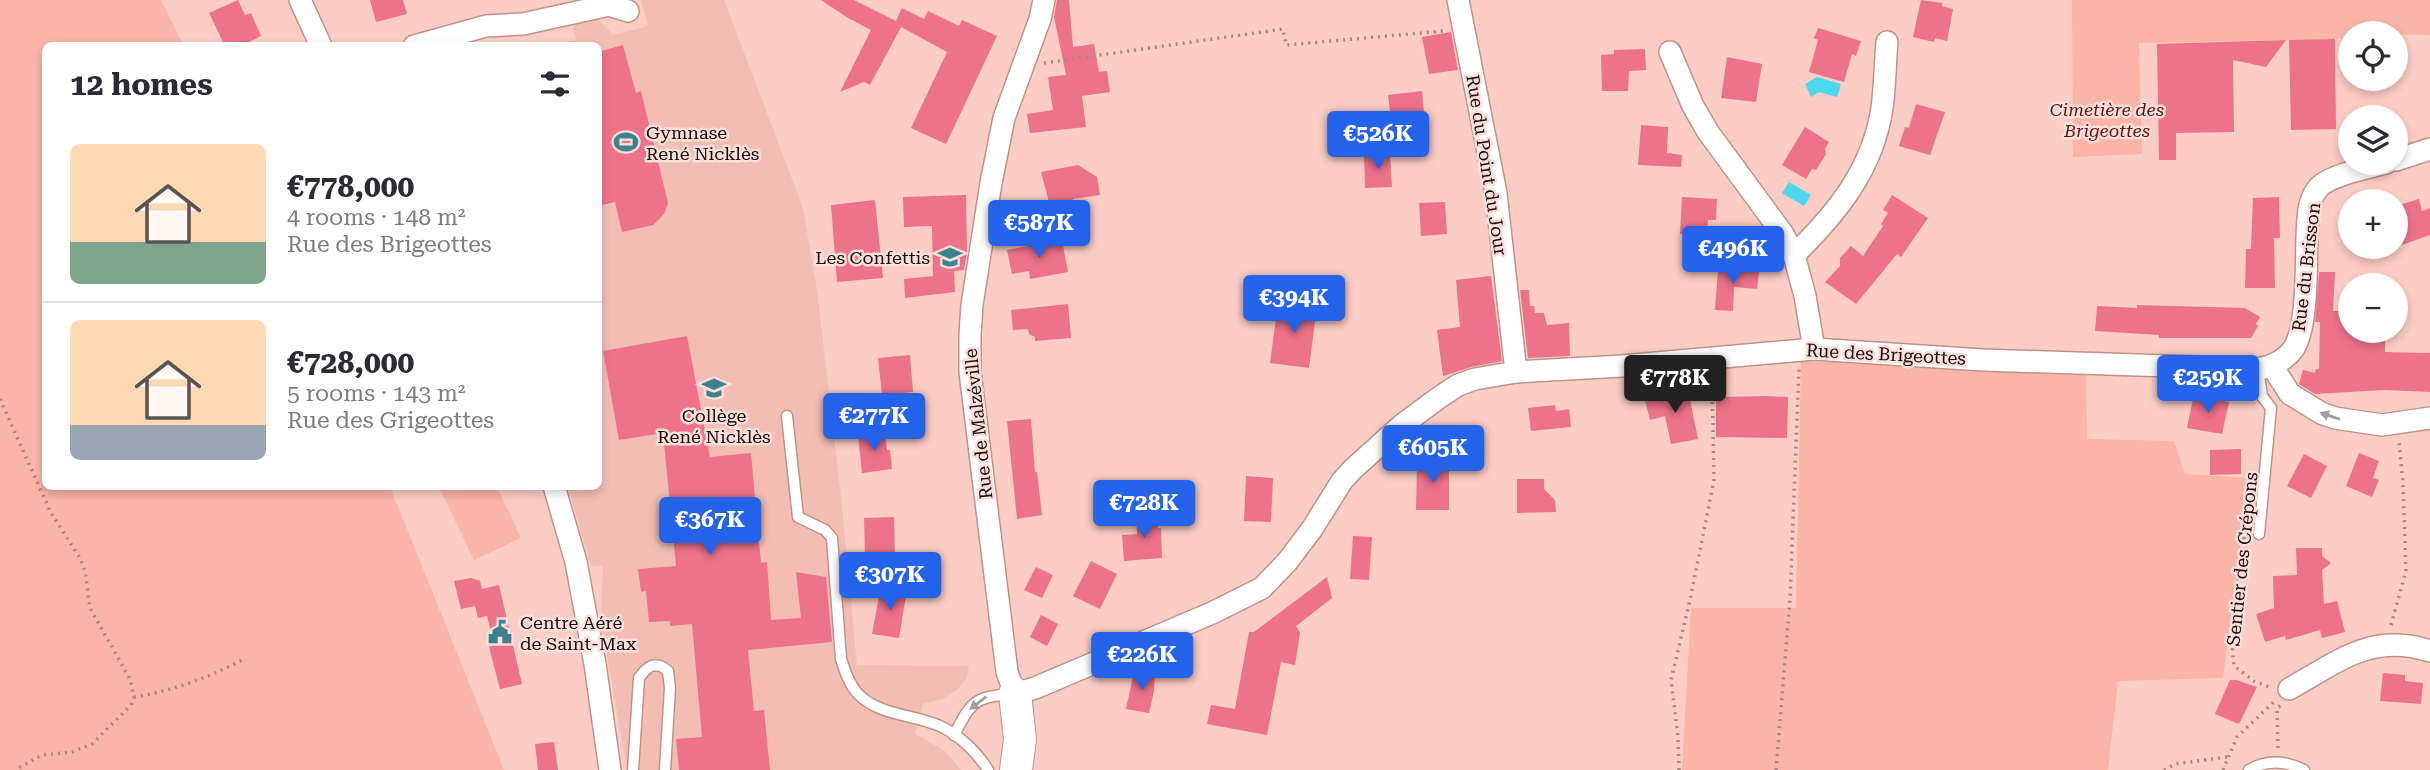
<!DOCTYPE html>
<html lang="en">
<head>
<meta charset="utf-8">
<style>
  :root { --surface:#fff; --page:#f2f2f3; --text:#2b2b33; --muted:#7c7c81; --line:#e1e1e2; --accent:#2563eb }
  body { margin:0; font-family:"Roboto Serif",serif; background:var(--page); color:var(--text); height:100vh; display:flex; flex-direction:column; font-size:26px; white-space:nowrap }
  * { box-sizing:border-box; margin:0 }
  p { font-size:23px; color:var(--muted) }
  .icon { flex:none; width:38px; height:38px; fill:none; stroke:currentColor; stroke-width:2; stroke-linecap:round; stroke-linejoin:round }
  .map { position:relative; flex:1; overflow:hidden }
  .details { position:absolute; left:42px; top:42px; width:560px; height:448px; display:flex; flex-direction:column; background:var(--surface); border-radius:10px; box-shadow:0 4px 10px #0003 }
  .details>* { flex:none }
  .controls { position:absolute; left:2338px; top:21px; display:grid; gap:14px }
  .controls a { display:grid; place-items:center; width:70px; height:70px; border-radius:50%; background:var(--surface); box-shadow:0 4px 10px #0003; font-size:35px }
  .price { position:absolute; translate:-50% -60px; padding:0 16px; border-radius:7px; background:var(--accent); color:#fff; font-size:23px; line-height:46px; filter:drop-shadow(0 2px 4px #0008) }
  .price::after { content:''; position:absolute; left:50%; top:42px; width:21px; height:16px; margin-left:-10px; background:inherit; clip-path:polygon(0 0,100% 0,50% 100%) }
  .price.selected { background:#222; color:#fff }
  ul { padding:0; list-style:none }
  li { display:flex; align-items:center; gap:21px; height:175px; padding:0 28px }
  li+li { border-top:2px solid var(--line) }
  li span { display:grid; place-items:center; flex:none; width:196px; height:140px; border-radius:10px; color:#555 }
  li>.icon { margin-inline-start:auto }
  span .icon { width:84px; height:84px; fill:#fffc; stroke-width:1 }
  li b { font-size:30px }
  h2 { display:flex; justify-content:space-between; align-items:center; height:84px; padding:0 28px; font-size:30px }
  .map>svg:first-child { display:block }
  .built { fill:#f3bdb4 }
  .green { fill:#fab4a8 }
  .water { fill:#4bd7ed }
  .building { fill:#ed738b }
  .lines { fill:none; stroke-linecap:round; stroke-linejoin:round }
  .lane-casing { stroke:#bf938c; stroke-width:13 }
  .street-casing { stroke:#bf938c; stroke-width:24 }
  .secondary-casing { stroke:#bf938c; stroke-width:34 }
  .path { stroke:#ab8781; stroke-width:3.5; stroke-dasharray:2 5; stroke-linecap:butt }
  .lane { stroke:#fff; stroke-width:10 }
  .street { stroke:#fff; stroke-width:21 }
  .secondary { stroke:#fff; stroke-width:32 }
  .oneway { fill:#a39d9c }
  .labels { text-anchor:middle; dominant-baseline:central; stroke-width:5; stroke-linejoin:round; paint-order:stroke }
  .park-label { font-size:18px; font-style:italic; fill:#61150e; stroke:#fcdfda }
  .poi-label { font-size:18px; fill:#190a08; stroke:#fcdfda; text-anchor:start }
  .street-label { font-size:18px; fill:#190a08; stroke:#fcdfda }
</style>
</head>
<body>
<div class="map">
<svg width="2430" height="770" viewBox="0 0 2430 770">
  <rect width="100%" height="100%" fill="#fccdc5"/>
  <!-- built -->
  <path class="built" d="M641,0H724L803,208L817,290L841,497L857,665L969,666L967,677L957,690L942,699L923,704L915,734L945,751L961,770H627L601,620L603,566H591L568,487L598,486V46H552L576,40L572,24L597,18L613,35L648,26Z"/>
  <!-- green -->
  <g class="green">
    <path d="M0,0H161L183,45L46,46V486L390,487L504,770H0Z"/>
    <path d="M2072,0H2430V35L2350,33V38L2335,39L2139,43L2142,154L2073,157Z"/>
    <path d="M1801,361L2086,371L2087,439L2174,441L2185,474L2249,478L2223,678L2118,681L2108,770H1682L1691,608H1796Z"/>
    <path d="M439,487H497L521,538L474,560Z"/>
  </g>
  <!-- water -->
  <g class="water">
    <path d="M1817,77L1841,84L1837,97L1819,92L1811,97L1805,84Z"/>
    <path d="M1789,182L1811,195L1804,206L1782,193Z"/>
  </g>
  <!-- building -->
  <g class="building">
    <path d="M238,0L245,15L251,13L261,36L241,46H225L209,13Z"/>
    <path d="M370,0H403L407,14L376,22Z"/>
    <path d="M821,0H854L896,21L902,8L924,19L928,11L959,26L962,20L997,36L946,144L911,128L947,52L901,27L870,85L864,82L840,92L871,30L848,18Z"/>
    <path d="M1057,0H1069L1073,47L1094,44L1099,72L1107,71L1110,92L1082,96L1086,127L1030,133L1027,114L1053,110L1048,77L1066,75L1054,17Z"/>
    <path d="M1921,0L1942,3V6L1953,9L1947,41L1935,38L1934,42L1913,37Z"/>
    <path d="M1818,28L1861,41L1856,56L1852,54L1844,82L1809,72L1818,40L1814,38Z"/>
    <path d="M1451,32L1458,70L1429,74L1422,37Z"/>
    <path d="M2335,39L2336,129L2291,130L2289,40Z"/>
    <path d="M2286,40L2266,67L2233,60L2234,132L2176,133V160H2159L2157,44Z"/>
    <path d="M623,45L636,93L641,91L668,203L664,214L653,225L622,232L615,202L598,206V52Z"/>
    <path d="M1645,49L1646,70L1629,71L1628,91H1602L1601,55L1614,54V50Z"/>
    <path d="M1727,57L1762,64L1756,102L1721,98Z"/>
    <path d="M1422,91L1425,124L1392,128L1388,95Z"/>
    <path d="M1916,104L1945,112L1930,155L1899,146L1905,127L1909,128Z"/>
    <path d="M1641,125L1668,127L1667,153L1682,155L1681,167L1638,165Z"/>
    <path d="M1805,127L1829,142L1825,149L1826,154L1816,170L1812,169L1806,179L1782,165Z"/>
    <path d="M1390,154L1392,187L1365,188L1364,155Z"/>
    <path d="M1078,165L1097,177L1100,195L1073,199L1071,203L1050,206L1041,172Z"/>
    <path d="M966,195L967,252L964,270L954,271L955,292L905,298L904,279L933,276L932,226L904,227L903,197Z"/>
    <path d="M1892,195L1928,218L1901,257L1897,254L1856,304L1825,282L1840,266V258L1851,246L1863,256L1883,226L1881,224L1888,213L1883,210Z"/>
    <path d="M1682,197L1717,199L1716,220H1708L1707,235L1680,234Z"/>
    <path d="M2279,197L2280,238H2274L2275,288H2245L2246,249H2251L2253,198Z"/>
    <path d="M2419,199L2422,211L2430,208V235L2396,247V206Z"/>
    <path d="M875,200L883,278L837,282L831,205Z"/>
    <path d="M1445,202L1447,234L1421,236L1419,203Z"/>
    <path d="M1062,240L1068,272L1030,279L1029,271L1012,274L1007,250Z"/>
    <path d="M1718,269L1759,272L1757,289L1734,287L1733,311L1715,310Z"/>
    <path d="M2319,272H2335L2333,311H2347V315H2350V331H2385V352L2430,353V392L2385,390L2315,394L2299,384L2303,370L2315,373L2316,369H2319L2320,322H2315Z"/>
    <path d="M1491,276L1502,361L1471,367L1443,376L1437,330L1460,327L1456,280Z"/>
    <path d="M1520,290H1529L1530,306H1534L1535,313H1544L1547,325L1569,323L1570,356L1528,358Z"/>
    <path d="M1278,303L1317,307L1309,368L1270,363Z"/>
    <path d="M1068,304L1071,338L1035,341V337L1029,334L1028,329L1013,330L1011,310Z"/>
    <path d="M2137,305L2245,308L2260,317L2256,324L2258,326L2251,338H2159V335L2095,331L2097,306L2137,308Z"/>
    <path d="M687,336L710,457L751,453L761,563L767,562L771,620L801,618L796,572L826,577L832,642L748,650L754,711L764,710L770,770H679L676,739L702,737L692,624L670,626V621L649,622L646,591L641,592L638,569L676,566L663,433L619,440L603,351Z"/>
    <path d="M910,355L913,392L882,395L878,358Z"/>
    <path d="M1688,390L1698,439L1671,444L1665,416L1650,420L1645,400Z"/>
    <path d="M2194,395L2229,402L2222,434L2187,428Z"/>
    <path d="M1766,396L1788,397L1787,438L1716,437V397Z"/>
    <path d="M1555,405L1556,411L1569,409L1571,427L1531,431L1528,408Z"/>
    <path d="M1031,419L1035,472H1037L1042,515L1017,519L1007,421Z"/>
    <path d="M885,432L887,450H890L892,469L862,473L858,435Z"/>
    <path d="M2241,449V474L2210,475V450Z"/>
    <path d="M2359,453L2379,461L2373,478L2379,480L2372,497L2346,486Z"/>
    <path d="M2304,454L2327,466L2311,498L2287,486Z"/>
    <path d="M1449,460V510H1416L1417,461Z"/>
    <path d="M1246,476L1273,478L1271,522L1244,521Z"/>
    <path d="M1517,479H1544V489L1555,500L1556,512L1517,513Z"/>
    <path d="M1157,514L1158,528H1161L1162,558L1124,561L1122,535L1137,534L1136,515Z"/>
    <path d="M894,517L895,558L865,559L864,518Z"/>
    <path d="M1353,536L1372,537L1369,580L1350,579Z"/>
    <path d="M2296,548H2322V556L2331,563L2322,570L2324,604L2337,601L2345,632L2322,638L2320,630L2286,640L2285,636L2265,642L2256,614L2274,608L2273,576L2297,575Z"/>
    <path d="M1091,561L1117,574L1100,609L1073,596Z"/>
    <path d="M1036,567L1053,575L1042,598L1024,590Z"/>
    <path d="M1327,577L1332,598L1296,626L1300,633L1295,665L1281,662L1267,735L1207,724L1211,705L1235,709L1249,632H1254Z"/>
    <path d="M471,578L480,581L482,589L499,585L522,684L500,689L489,647L494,645L487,616L478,618L475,606L461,609L454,581Z"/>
    <path d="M881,586L907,590L899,638L872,634Z"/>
    <path d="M1041,615L1058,624L1047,646L1030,637Z"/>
    <path d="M1141,671L1155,674L1154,691L1149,713L1126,709L1133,676Z"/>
    <path d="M2383,673L2405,675V681L2423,683L2421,704L2380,701Z"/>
    <path d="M2230,680H2236L2257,687L2239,724L2215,714Z"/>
    <path d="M554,742L558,770H538L535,744Z"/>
  </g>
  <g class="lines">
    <!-- lane casing -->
    <g class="lane-casing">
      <g id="lane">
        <path d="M2258,369L2262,396L2271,408L2259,534"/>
        <path d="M787,416L798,517L825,530L832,538L841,659C845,671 849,684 858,694C880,716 913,714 940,726C959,735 977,752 988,770"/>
        <path d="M954,735C972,701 974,697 1012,694"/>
        <path d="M633,770L639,678C647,666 656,660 668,671L670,688L665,770"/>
        <path d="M2249,770C2267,759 2286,761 2304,770"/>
      </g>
    </g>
    <!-- street casing -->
    <g class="street-casing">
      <g id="street">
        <path d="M300,0L321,46"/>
        <path d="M1044,0L1040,19L1004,118L991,183L972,305L970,335V372L1007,672L1015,694L1035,688L1212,613L1262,588L1287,562L1312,529L1342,481L1353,469L1402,425L1437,399L1458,385L1475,379L1516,372L1622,366L1814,349L1983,360L2258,369C2271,367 2286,360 2294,348C2308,325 2306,265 2307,237C2308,219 2307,199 2320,186C2334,174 2368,168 2386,163"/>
        <path d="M1458,0L1496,193L1516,372"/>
        <path d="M414,46L486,26L523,24L609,5L628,11"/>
        <path d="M1670,52L1693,106L1708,132L1783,234L1794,255L1805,296L1814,349"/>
        <path d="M2396,160L2430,149"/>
        <path d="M1794,255C1837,213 1873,169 1882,108C1885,87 1885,64 1887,42"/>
        <path d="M2272,366L2290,394L2321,413L2335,418L2382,425L2430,418"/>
        <path d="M554,486L576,562L595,664L610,770"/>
        <path d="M2289,689C2338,662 2371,632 2430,651"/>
      </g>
    </g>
    <!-- secondary casing -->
    <g class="secondary-casing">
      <path id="secondary" d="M1015,694L1020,739L1016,770"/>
    </g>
    <!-- path -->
    <g class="path">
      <path d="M1044,63L1283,29L1286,45L1444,31"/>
      <path d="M0,399L51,513L80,558L85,571L90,608L130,679L134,697L131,705L92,744L72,752L42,755L15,770"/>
      <path d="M2244,537C2240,579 2228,624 2234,666L2254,681L2269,687"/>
      <path d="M2391,625L2406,571L2403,483L2399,442"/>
      <path d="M134,697C172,691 208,678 242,660"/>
      <path d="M2278,748L2277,708L2281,705"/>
      <path d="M1679,770L1678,737L1671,680L1690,600L1714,480L1712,378"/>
      <path d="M1776,770L1790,599L1799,368"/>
      <path d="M2164,770L2175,764L2227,757"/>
      <path d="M2223,770L2237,737L2275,701"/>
    </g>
    <!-- lane -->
    <use href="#lane" class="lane"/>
    <!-- street -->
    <use href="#street" class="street"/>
    <!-- secondary -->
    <use href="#secondary" class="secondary"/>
  </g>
  <!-- one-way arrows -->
  <defs><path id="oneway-solid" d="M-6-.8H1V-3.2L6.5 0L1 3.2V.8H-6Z" transform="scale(1.75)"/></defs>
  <g class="oneway">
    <use href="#oneway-solid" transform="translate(2330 416) rotate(-161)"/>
    <use href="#oneway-solid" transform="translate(978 703) rotate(142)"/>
  </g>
  <!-- icons -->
  <defs>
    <g id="stadium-bare" transform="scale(1.89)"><path d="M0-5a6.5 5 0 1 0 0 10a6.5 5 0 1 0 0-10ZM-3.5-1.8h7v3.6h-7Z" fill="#3d838e" stroke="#fcdfda" stroke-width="2.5" paint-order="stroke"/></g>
    <g id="school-bare" transform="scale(1.89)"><path d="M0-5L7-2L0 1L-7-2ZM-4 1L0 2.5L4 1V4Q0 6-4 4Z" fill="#3d838e" stroke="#fcdfda" stroke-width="2.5" paint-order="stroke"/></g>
    <g id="civic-bare" transform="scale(1.89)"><path d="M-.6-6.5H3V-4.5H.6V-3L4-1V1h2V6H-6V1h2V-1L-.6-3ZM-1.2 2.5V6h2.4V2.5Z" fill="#3d838e" stroke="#fcdfda" stroke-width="2.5" paint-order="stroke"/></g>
  </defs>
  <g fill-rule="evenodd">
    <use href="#stadium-bare" x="626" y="142"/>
    <use href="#school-bare" x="950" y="257"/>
    <use href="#school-bare" x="714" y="388"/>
    <use href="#civic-bare" x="500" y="632"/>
  </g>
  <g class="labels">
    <!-- park labels -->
    <g class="park-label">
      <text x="2107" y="109">Cimetière des<tspan x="2107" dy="21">Brigeottes</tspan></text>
    </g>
    <!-- poi labels -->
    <g class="poi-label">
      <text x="646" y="132">Gymnase<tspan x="646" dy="21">René Nicklès</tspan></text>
      <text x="930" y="257" text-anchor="end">Les Confettis</text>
      <text x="714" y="415" text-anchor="middle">Collège<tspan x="714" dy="21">René Nicklès</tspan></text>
      <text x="520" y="622">Centre Aéré<tspan x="520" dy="21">de Saint-Max</tspan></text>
    </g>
    <!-- street labels -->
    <g class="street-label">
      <text transform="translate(1487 165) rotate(81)">Rue du Point du Jour</text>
      <text transform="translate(2306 267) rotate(-83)">Rue du Brisson</text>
      <text transform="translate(1886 354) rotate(3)">Rue des Brigeottes</text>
      <text transform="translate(978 424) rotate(-96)">Rue de Malzéville</text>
      <text transform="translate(2242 559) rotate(-84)">Sentier des Crépons</text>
    </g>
  </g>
</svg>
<div class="controls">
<a><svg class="icon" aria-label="locate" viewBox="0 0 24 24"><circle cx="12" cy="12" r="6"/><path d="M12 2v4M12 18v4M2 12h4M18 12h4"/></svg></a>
<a><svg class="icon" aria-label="layers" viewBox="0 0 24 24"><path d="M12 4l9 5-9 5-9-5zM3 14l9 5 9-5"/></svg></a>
<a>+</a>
<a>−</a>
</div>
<b class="price" style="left:1378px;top:171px">€526K</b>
<b class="price" style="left:1039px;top:260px">€587K</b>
<b class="price" style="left:1733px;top:286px">€496K</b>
<b class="price" style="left:1294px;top:335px">€394K</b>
<b class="price selected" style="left:1675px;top:415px">€778K</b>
<b class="price" style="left:2208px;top:415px">€259K</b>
<b class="price" style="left:874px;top:453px">€277K</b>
<b class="price" style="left:1433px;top:485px">€605K</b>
<b class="price" style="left:1144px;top:540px">€728K</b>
<b class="price" style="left:710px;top:557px">€367K</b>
<b class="price" style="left:890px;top:612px">€307K</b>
<b class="price" style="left:1142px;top:692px">€226K</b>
<section class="details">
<h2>12 homes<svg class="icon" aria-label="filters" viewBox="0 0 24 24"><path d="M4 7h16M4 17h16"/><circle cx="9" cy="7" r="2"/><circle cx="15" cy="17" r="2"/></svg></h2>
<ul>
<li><span style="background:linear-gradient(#ffd9b3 70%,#7fa58c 0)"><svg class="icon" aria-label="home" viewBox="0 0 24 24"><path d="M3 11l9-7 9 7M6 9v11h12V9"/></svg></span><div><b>€778,000</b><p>4 rooms · 148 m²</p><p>Rue des Brigeottes</p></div></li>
<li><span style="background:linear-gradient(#ffd9b3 75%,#9aa5b1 0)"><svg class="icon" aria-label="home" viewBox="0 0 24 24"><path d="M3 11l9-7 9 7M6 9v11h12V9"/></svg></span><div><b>€728,000</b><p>5 rooms · 143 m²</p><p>Rue des Grigeottes</p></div></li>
</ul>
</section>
</div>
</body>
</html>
